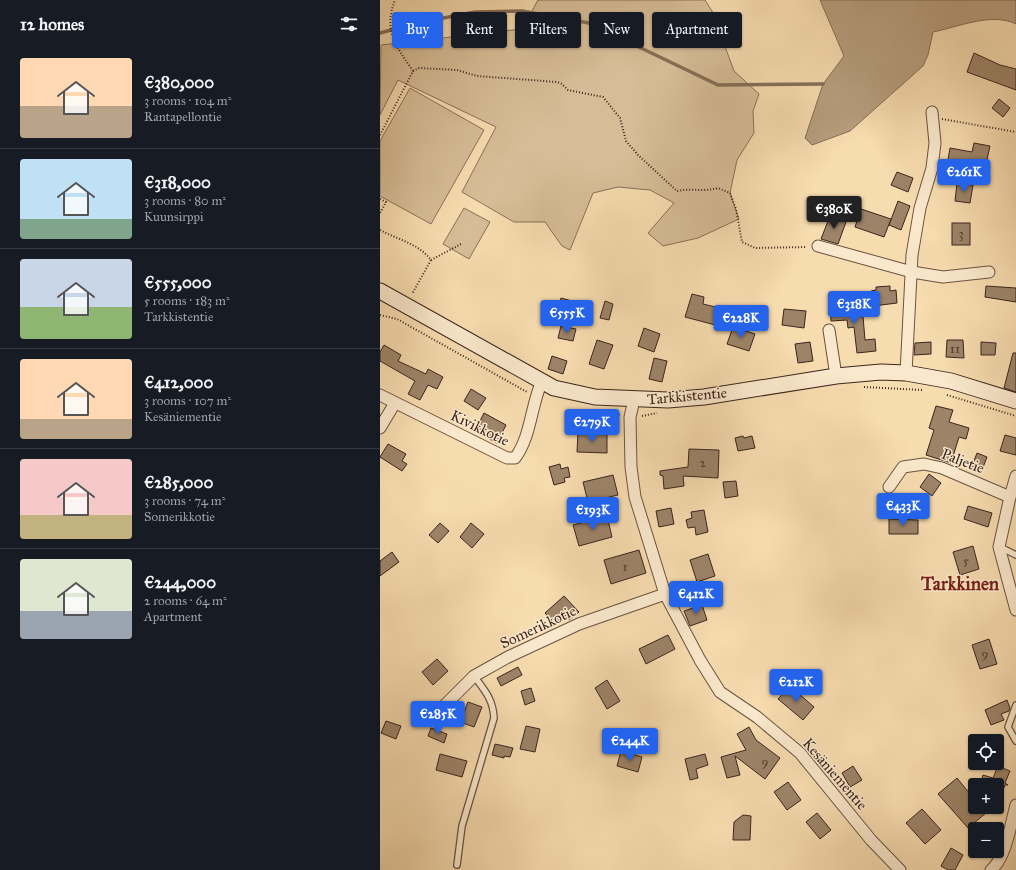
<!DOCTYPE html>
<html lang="en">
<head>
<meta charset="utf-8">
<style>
  :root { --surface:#171b24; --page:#20242c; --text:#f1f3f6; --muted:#9ea1a6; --line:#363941; --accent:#2563eb }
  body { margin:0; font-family:"IM FELL Great Primer",serif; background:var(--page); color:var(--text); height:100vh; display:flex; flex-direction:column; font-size:15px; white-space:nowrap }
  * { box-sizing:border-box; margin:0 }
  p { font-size:13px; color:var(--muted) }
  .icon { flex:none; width:22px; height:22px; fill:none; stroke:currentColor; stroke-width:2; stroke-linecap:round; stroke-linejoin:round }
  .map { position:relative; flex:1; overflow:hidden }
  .details { display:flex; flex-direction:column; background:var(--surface); width:380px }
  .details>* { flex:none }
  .banner { position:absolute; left:12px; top:12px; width:380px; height:36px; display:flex; gap:8px }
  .fabs { position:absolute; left:588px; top:734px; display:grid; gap:8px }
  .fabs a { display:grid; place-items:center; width:36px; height:36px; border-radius:4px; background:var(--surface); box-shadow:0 1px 3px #0004; font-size:20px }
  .price { position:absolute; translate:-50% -34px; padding:0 9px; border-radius:4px; background:var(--accent); color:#fff; font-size:13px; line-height:26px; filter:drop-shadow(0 1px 2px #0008) }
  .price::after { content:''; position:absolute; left:50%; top:24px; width:12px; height:9px; margin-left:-6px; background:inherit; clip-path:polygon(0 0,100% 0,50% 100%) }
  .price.selected { background:#222; color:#fff }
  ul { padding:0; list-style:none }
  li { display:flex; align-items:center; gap:12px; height:100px; padding:0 20px }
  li+li { border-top:1px solid var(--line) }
  li span { display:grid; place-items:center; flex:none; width:112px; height:80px; border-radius:4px; color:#555 }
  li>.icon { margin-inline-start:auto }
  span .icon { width:48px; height:48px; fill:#fffc; stroke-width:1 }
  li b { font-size:17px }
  h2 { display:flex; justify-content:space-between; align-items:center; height:48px; padding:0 20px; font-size:17px }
  .pill { padding:0 14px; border-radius:4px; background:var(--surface); box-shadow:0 1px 3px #0004; font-size:14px; line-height:36px }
  .pill.selected { background:var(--accent); color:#fff }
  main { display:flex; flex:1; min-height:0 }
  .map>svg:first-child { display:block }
  .green { fill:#d7bd97; stroke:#89715a }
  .water { fill:#b79e7e; stroke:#856e57 }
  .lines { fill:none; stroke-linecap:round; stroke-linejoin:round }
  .stream { stroke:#856e57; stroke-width:3.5 }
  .building { fill:#9d8469; stroke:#3b251d }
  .lane-casing { stroke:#6a5342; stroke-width:8 }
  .street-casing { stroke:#6a5342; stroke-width:13 }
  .secondary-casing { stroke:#3b251d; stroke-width:17 }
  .path { stroke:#3b251d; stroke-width:2; stroke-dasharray:1 2; stroke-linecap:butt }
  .lane { stroke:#fae8cc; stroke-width:5.5 }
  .street { stroke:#fae8cc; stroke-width:11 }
  .secondary { stroke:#fae8cc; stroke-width:15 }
  .labels { text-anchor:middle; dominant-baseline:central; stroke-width:3; stroke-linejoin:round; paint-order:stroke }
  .number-label { font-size:13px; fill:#543d30 }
  .street-label { font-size:15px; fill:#3b251d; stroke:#fae8cc }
  .district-label { font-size:19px; font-weight:bold; fill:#7a1f14; stroke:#fae8cc }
</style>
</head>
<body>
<main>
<section class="details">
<h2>12 homes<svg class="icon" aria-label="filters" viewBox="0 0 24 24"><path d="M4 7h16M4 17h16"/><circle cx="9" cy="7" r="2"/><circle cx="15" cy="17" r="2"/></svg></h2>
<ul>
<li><span style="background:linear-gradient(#ffd9b3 60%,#b9a48a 0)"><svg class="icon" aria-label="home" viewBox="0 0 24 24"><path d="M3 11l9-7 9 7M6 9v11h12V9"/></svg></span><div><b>€380,000</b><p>3 rooms · 104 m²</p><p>Rantapellontie</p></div></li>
<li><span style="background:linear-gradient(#bfe0f5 75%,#7fa58c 0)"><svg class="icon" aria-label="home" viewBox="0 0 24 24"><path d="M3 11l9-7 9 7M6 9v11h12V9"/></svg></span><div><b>€318,000</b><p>3 rooms · 80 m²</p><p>Kuunsirppi</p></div></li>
<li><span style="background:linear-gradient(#c9d6e8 60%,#8fb573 0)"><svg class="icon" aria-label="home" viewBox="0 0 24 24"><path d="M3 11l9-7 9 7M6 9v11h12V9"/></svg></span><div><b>€555,000</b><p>5 rooms · 183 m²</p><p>Tarkkistentie</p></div></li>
<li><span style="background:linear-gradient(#ffd9b3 75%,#b9a48a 0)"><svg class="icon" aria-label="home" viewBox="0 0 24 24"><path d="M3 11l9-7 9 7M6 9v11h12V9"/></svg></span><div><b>€412,000</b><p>3 rooms · 107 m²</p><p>Kesäniementie</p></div></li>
<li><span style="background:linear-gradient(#f6c9c9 70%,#c2b280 0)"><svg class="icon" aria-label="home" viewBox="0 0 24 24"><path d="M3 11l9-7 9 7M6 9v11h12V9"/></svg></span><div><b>€285,000</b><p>3 rooms · 74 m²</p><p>Somerikkotie</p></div></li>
<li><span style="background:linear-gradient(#dfe7d0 65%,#9aa5b1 0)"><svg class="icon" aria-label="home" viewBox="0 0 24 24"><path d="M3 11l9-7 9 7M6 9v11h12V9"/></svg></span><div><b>€244,000</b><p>2 rooms · 64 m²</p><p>Apartment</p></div></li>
</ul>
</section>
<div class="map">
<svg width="636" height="870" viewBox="0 0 636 870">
  <rect width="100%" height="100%" fill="#f7dcb0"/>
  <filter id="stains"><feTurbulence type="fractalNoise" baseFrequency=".005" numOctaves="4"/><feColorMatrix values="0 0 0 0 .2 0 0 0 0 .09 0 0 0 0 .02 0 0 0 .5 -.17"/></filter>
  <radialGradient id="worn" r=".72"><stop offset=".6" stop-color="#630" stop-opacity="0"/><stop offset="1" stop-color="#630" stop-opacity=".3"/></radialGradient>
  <!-- green -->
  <g class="green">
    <path d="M158,0H325L332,11L354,71L379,94L373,111L374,133L357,160L350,193L359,219L318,238L283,246L268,233L294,203L270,190L238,187L213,193L190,250L182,246L165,222H134L82,192L116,127L18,80L0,115L1,45L150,28L152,11Z"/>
    <path d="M30,88L104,130L51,224L0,196V141Z"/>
    <path d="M84,208L110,222L89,259L63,244Z"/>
  </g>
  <!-- water -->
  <path class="water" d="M440,0H636V24C612,12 578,27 553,32L548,55L543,66L470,131L432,145L425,138L443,84L464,56Z"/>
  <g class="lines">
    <!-- stream -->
    <path class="stream" d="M0,33L32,24L95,12L142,11L209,23L338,85L443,84"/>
  </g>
  <!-- building -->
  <g class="building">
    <path d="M594,53L620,65L636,69V90L587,72Z"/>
    <path d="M619,99L630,108L623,117L612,108Z"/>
    <path d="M594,143L610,146L606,164L585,160L584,163L568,160L570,148L592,152Z"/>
    <path d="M517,172L533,178L528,192L511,185Z"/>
    <path d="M577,183L593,185L590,203L575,201Z"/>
    <path d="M518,201L530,206L521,230L509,225Z"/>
    <path d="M481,209L511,219L504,237L475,227Z"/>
    <path d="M450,216L466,222L458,244L441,239Z"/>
    <rect x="572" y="223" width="18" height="22"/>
    <path d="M510,286V291L516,290L517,303L493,306L491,291L496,290V287Z"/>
    <path d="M606,286L636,288V302L605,297Z"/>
    <path d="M312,294L324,297L323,304L344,309L339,326L305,317Z"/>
    <path d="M181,298L192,301L186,319L175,315Z"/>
    <path d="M225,301L233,304L229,320L220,318Z"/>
    <path d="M482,304L485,340L495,339L496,351L477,353L474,327L468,328L467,320L451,321L450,306Z"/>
    <path d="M404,309L426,311L424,328L402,325Z"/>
    <path d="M181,326L196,329L193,341L178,338Z"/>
    <path d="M353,327L375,334L369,351L347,344Z"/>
    <path d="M264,328L280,334L274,352L258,346Z"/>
    <path d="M217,340L233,345L224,369L209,364Z"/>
    <path d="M567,340H583L584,358L566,357Z"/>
    <path d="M430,342L433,361L418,363L415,344Z"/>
    <path d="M551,342V354L534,355L535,343Z"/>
    <path d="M601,342L616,343L615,355H601Z"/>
    <path d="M4,345L21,355L18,361L46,374L48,369L63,377L57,389L48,385L40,400L28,394L35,381L0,361V352Z"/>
    <path d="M633,353H636V392L624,388Z"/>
    <path d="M172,356L187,361L183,374L168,369Z"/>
    <path d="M274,358L287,361L282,382L269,379Z"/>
    <path d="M91,389L106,398L98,410L84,401Z"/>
    <path d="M556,406L573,410L569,422L589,428L586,439L579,437L571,463L546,455L554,430L549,428Z"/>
    <path d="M104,413L126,425L117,443L95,431Z"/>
    <path d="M198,432L227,433V453L197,452Z"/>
    <path d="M625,435L636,438V455L620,451Z"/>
    <path d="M363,436L364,438L372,436L375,448L358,451L355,438Z"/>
    <path d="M8,444L26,454L22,461L27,464L22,471L0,457Z"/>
    <path d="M309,449L339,450L338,478L303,476L304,486L284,489L283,476L280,475V471L308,467Z"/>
    <path d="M597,453L607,457L602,470L592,466Z"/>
    <path d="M180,464L181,469L188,467L190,477L184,478L185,482L174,485L169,467Z"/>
    <path d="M549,474L561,483L552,496L540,487Z"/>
    <path d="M233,475L238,495L208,502L203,482Z"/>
    <path d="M356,481L358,496L345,498L343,482Z"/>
    <path d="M588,506L612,513L608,527L584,519Z"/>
    <path d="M291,508L294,524L279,527L276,511Z"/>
    <path d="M324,510L328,532L316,535L315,527L308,528L306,520L312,518L311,512Z"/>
    <path d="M227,516L232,537L199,546L193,525Z"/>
    <path d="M509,519L538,520V534H509Z"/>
    <path d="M60,523L69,531L58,543L49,535Z"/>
    <path d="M91,523L104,534L92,548L80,537Z"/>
    <path d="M593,546L599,569L580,575L573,552Z"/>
    <path d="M259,550L266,573L231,584L224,560Z"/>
    <path d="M12,552L19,562L0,576V561Z"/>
    <path d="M328,554L335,576L317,582L310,560Z"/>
    <path d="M184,596L199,612L189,620L185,615L174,624L165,613Z"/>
    <path d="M322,605L327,620L310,626L304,611Z"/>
    <path d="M288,635L295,649L266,664L259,649Z"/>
    <path d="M609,639L617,664L600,669L592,645Z"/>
    <path d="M57,659L68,671L53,685L42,672Z"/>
    <path d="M138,667L142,675L121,686L117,678Z"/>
    <path d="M227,680L240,701L227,709L215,688Z"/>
    <path d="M410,686L434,707L423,720L398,699Z"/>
    <path d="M151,688L155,701L145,705L141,691Z"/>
    <path d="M627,700L630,708L629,711L621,714L624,720L611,725L605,710Z"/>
    <path d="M88,702L102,707L94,727L80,722Z"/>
    <path d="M6,721L21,726L16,739L1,733Z"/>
    <path d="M146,726L160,729L155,752L140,749Z"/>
    <path d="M369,727L376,740L400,758L385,779L355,756L360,775L347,778L341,757L366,750L357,734Z"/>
    <path d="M51,728L67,734L64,743L48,736Z"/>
    <path d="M115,744L133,748L130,757L124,756V758L112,755Z"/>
    <path d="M241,751L262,757L258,772L237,766Z"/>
    <path d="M60,754L87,761L82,777L56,770Z"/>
    <path d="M325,754L328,765L316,769L318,778L310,780L305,759Z"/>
    <path d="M473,766L482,780L470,787L462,773Z"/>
    <path d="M618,766L630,771L625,783L628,785H625L618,803L617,785H600L603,775L613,778Z"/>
    <path d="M577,778L595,800V807H601L606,813L588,828L558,794Z"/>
    <path d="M408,782L421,800L407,810L394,792Z"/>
    <path d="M542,809L561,830L545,844L526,823Z"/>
    <path d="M437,813L451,830L440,839L426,822Z"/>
    <path d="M363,815L371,816L370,840H353L354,822Z"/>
    <path d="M571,848L583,855L575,870H568L561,866Z"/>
  </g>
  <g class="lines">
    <!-- lane casing -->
    <g class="lane-casing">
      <g id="lane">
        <path d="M620,547L636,555"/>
        <path d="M636,705L628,727L636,741"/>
        <path d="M77,865L82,826L114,718C113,699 105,691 94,676"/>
      </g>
    </g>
    <!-- street casing -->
    <g class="street-casing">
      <g id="street">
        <path d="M438,246L532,272L563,277L609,272"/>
        <path d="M449,330L456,376"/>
        <path d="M526,373L532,255L540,208L552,168L555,143L552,112"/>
        <path d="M0,395L127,458H135C151,437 151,405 162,381"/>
        <path d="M254,400L250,417L251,467L255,497L285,594L320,660L340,692L377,717L420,753L491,840L520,870"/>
        <path d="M0,428L15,403"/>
        <path d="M636,476L630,497L619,547L636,610"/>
        <path d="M509,487L523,467L544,464L562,468L630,497"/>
        <path d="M58,712L94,676L128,657L199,624L285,594"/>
        <path d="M611,870C626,858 631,823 636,805"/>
      </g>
    </g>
    <!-- secondary casing -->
    <g class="secondary-casing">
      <path id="secondary" d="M0,291L174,388L215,397L288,400L324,397L456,376L501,372L526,373L571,381L636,401"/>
    </g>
    <!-- path -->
    <g class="path">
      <path d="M33,71L39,68L77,70L97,76L177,82L182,84L188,90L223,97L240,118L246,141L258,155L297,191C311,188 324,192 338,188L350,193L356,209L362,242L375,248L427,247"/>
      <path d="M562,119L636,132"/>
      <path d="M0,135L33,71C16,46 3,31 15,0"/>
      <path d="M0,199L6,202L0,213"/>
      <path d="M0,230C18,240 38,243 51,260L32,294"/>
      <path d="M51,260L81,244"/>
      <path d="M0,315L17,319L147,392"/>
      <path d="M484,387L542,390"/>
      <path d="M567,395L636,416"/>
      <path d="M221,411L240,415"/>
      <path d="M262,416L277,413"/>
    </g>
    <!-- lane -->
    <use href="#lane" class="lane"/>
    <!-- street -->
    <use href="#street" class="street"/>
    <!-- secondary -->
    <use href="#secondary" class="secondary"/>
  </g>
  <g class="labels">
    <!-- number labels -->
    <g class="number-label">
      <text x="581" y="234">3</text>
      <text x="575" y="349">11</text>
      <text x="323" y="463">2</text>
      <text x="586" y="561">5</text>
      <text x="245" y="567">1</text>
      <text x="605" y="654">9</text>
      <text x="385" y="762">9</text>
    </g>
    <!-- street labels -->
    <g class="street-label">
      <text transform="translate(307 396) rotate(-5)">Tarkkistentie</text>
      <text transform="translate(100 428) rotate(26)">Kivikkotie</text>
      <text transform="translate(583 461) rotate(21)">Paljetie</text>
      <text transform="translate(158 627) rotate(-25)">Somerikkotie</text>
      <text transform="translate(455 774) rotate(49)">Kesäniementie</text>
    </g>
    <!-- district labels -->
    <g class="district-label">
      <text x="580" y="583">Tarkkinen</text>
    </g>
  </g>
  <rect width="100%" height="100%" filter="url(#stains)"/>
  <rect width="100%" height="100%" fill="url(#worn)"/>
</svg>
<div class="fabs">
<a><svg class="icon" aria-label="locate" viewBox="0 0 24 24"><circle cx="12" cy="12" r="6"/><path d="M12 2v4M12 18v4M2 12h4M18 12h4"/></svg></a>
<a>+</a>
<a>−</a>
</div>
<b class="price" style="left:584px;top:193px">€261K</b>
<b class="price selected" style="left:454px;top:230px">€380K</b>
<b class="price" style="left:474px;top:325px">€318K</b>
<b class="price" style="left:187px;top:334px">€555K</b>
<b class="price" style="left:361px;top:339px">€228K</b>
<b class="price" style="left:212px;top:443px">€279K</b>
<b class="price" style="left:523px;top:527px">€433K</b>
<b class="price" style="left:213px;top:531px">€193K</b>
<b class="price" style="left:316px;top:615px">€412K</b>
<b class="price" style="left:416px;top:703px">€212K</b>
<b class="price" style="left:58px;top:735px">€285K</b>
<b class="price" style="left:250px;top:762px">€244K</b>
<div class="banner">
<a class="pill selected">Buy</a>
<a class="pill">Rent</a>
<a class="pill">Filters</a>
<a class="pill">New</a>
<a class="pill">Apartment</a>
</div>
</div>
</main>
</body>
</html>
